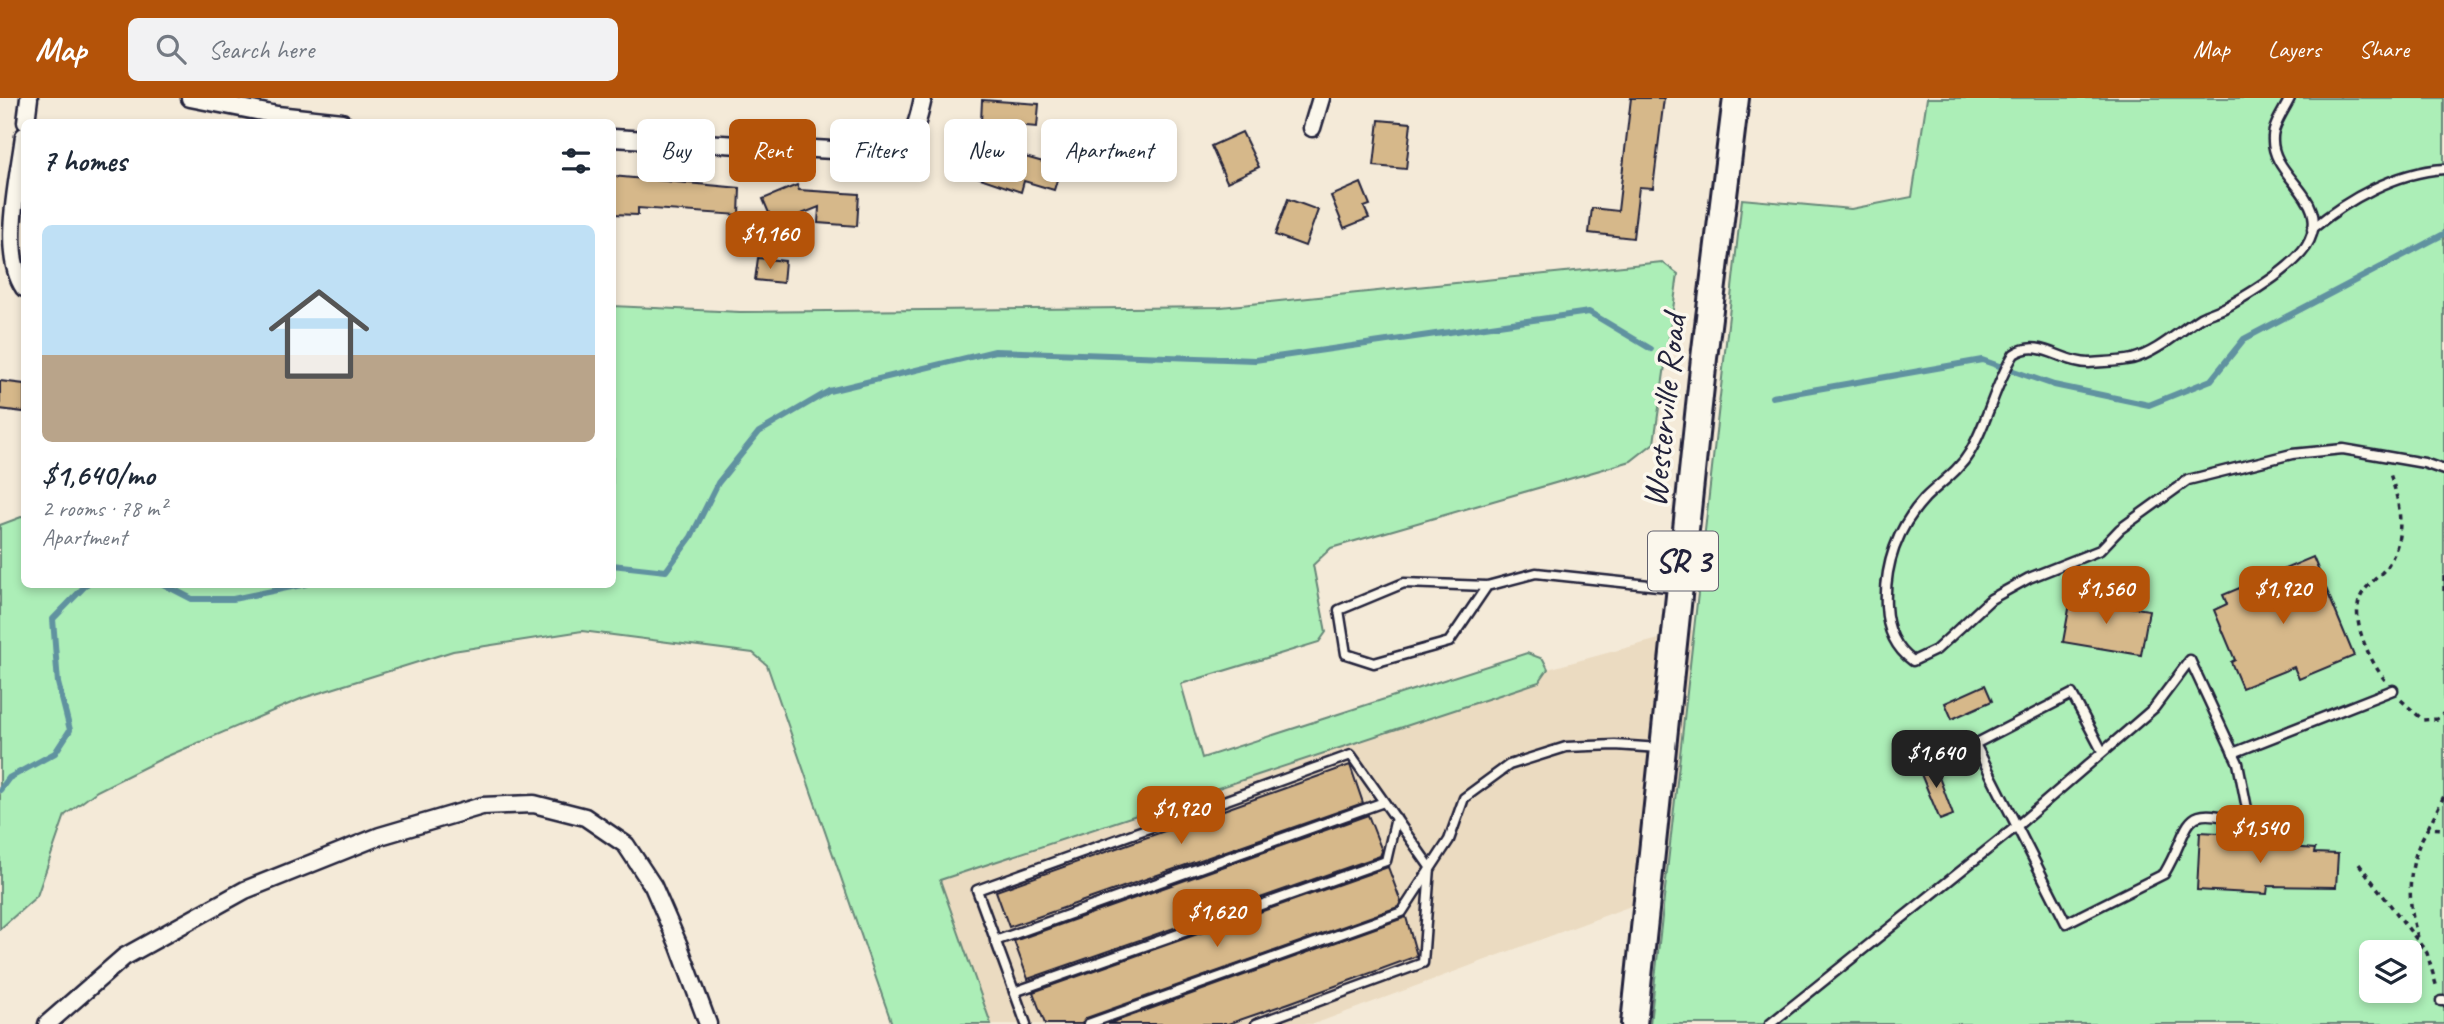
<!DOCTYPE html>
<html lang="en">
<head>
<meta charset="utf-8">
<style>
  :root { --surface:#fff; --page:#f2f2f3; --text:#1f2937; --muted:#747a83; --accent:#b45309 }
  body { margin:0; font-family:Caveat,sans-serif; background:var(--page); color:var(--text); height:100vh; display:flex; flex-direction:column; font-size:26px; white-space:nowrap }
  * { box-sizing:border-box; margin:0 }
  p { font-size:23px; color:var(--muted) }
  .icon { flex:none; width:38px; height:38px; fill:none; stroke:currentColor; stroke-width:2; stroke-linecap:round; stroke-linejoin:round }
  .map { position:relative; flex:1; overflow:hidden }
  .details { position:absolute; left:21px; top:21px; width:595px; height:469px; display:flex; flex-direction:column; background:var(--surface); border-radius:10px; box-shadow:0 4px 10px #0003 }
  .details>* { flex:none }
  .hud { position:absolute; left:637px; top:21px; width:665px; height:63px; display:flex; gap:14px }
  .controls { position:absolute; left:2359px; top:842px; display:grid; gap:14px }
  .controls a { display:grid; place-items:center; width:63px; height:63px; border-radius:10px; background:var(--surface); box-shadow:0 4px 10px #0003; font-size:35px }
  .price { position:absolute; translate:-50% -60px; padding:0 16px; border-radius:14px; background:var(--accent); color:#fff; font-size:23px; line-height:46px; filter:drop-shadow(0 2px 4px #0008) }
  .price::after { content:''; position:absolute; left:50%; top:42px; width:21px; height:16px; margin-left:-10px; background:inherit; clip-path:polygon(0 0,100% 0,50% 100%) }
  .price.selected { background:#222; color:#fff }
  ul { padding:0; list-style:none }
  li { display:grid; align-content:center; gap:14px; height:371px; padding:0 21px }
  li span { display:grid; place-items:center; height:217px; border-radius:10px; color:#555 }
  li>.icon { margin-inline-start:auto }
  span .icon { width:126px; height:126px; fill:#fffc; stroke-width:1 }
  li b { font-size:30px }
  h2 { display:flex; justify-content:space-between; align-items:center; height:84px; padding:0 21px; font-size:30px }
  .pill { padding:0 24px; border-radius:10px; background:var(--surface); box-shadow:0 4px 10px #0003; font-size:24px; line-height:63px }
  .pill.selected { background:var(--accent); color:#fff }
  header { display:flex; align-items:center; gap:42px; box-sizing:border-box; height:98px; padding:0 35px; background:var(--accent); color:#fff }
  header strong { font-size:33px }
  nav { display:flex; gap:38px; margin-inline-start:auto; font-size:24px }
  .search { width:490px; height:63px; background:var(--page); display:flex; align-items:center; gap:18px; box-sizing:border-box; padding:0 24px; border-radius:10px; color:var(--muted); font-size:26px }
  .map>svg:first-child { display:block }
  .built { fill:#ebdbc1 }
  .green { fill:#aceeb7; stroke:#678879; stroke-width:2; fill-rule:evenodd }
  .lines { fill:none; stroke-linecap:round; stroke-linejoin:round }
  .stream { stroke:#6192a0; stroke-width:6 }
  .building { fill:#d6b88a; stroke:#22223b; stroke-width:2 }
  .lane-casing { stroke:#22223b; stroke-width:13 }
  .street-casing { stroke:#22223b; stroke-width:21 }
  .primary-casing { stroke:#22223b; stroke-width:30 }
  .path { stroke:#22223b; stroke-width:3.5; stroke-dasharray:5 5; stroke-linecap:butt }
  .lane { stroke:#fbf7ec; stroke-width:8 }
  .street { stroke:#fbf7ec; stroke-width:16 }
  .primary { stroke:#fbf7ec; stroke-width:24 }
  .labels { text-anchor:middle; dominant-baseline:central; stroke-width:7; stroke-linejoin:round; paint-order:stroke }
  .shield { fill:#fbf7ec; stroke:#636270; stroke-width:2 }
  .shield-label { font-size:33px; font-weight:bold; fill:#22223b }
  .street-label { font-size:35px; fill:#22223b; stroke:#fbf7ec }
</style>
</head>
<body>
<header>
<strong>Map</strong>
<div class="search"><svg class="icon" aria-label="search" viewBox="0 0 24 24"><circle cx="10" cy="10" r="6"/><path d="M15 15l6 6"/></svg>Search here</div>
<nav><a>Map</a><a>Layers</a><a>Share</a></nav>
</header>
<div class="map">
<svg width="2444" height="926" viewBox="0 0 2444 926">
  <rect width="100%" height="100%" fill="#f4ead8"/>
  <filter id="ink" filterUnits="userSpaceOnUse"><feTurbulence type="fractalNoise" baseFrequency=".0143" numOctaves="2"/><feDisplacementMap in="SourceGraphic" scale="14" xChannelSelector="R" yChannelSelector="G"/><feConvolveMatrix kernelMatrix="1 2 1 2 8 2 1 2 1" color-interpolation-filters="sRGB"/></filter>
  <g filter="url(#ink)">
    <!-- built -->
    <path class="built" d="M1696,531L1663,796L1314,926H991L939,783L1539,584L1548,571Z"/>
    <!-- green -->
    <g class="green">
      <path d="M1927,0H2444V926H1650L1742,101L1851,111L1912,99ZM2371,854H2410V892H2371Z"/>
      <path d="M1662,164L1678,176L1654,345L1631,363L1331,450L1313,467L1326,534L1319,544L1181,586L1202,660L1527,555L1543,561L1548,571L1539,584L940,782L991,926H892L767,567L753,555L582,533L453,553L303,600L163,660L97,693L65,717L37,798L0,831V427L24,418V486H612L613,208L740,214L1221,209Z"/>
    </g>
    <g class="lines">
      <!-- stream -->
      <g class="stream">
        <path d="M1772,299L1982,262L2054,287L2149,307L2211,282L2244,241L2444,136"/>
        <path d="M612,467L666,473L691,439L718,385L759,334L829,293L995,253L1255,262L1589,214L1651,251"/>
        <path d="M163,486L192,501H233L306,486"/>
        <path d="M0,692L9,680L55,655L70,632L58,585L53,521L87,486"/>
      </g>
    </g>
    <!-- building -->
    <g class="building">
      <path d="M1631,0H1664L1653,90L1639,89L1633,140L1589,135L1592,110L1618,113Z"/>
      <path d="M982,2L1039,6L1037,29L981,24Z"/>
      <path d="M1379,22L1411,25L1406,71L1374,68Z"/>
      <path d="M1242,34L1259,69L1227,84L1211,48Z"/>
      <path d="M989,44L1018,54V57L1061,69L1054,92L1024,83L1021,94L977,79Z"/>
      <path d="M612,78L740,90L739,117L638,110V117L612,116Z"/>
      <path d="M1361,85L1370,107L1364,109L1369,120L1344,130L1331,98Z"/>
      <path d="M797,87L799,92L859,96L857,128L818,125L819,109L774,127L763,101Z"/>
      <path d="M1288,101L1318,112L1305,148L1275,137Z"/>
      <path d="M758,160L785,163L783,185L755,182Z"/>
      <path d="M0,283L24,286V314L0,311Z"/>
      <path d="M2313,459L2354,558L2299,581L2294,569L2242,590L2231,564L2235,562L2214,512L2227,506L2223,497Z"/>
      <path d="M2071,500L2149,512L2141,557L2063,544Z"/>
      <path d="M1985,587L1992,603L1952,621L1945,605Z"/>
      <path d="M1933,663L1953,717L1940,722L1918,669Z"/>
      <path d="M1350,667L1363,705L1009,829L996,793Z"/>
      <path d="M1368,717L1382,753L1380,758L1028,881L1014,843Z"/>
      <path d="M2200,734L2274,738L2273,748L2315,751L2314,755L2338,756L2336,789L2268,788L2267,796L2197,792Z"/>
      <path d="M1388,769L1401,804L1398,809L1086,920L1082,926H1045L1033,894Z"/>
      <path d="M1406,819L1417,858L1289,905L1228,926H1108Z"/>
    </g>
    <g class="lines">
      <!-- lane casing -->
      <g class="lane-casing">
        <g id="lane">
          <path d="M2290,0C2285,11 2273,27 2273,39C2270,81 2336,100 2306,149C2292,170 2251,195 2230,207C2220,213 2209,215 2200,220C2178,234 2158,254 2132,261C2119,264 2102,264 2089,265C2061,265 2040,239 2014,256C1995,286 1988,323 1970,354C1959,373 1940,385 1925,400C1897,430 1884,468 1886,508C1887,530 1895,550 1913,563L1936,552L1991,501L2029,480L2100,452L2120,431L2188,382L2292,356L2343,351L2424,365L2444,372"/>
          <path d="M2312,131C2348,101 2396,74 2444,71"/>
          <path d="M1487,488L1449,544L1374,565L1346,556L1339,512L1404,485L1487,488L1536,475L1677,490"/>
          <path d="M2233,655L2393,592"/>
          <path d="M995,843L1384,704"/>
          <path d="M1014,894L1386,763L1396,720"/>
          <path d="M2441,903H2444"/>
          <path d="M1026,926L977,792L1351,657L1430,769L1423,865L1256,926"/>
          <path d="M1088,926L1402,814L1449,742L1464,700L1509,667L1566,649L1615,647L1660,650"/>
          <path d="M1770,926L2017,728L2154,610L2190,562L2238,665L2250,726C2177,703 2195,724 2164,776L2066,825L1975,646L2072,596L2102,653"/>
        </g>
      </g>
      <!-- street casing -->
      <g class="street-casing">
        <g id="street">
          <path d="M190,0L277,17L342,24"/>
          <path d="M26,24L29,0"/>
          <path d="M1312,30L1321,0"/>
          <path d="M24,38C19,79 0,155 24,190"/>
          <path d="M612,40L870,54C911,49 915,37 923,0"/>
          <path d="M47,926L124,859L245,792L380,738L482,708L534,706L585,719L626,747L653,788L679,848L708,926"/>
        </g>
      </g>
      <!-- primary casing -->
      <g class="primary-casing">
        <path id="primary" d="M1634,926L1704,260L1736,0"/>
      </g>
      <!-- path -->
      <g class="path">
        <path d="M2444,478V494"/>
        <path d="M2385,582C2370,563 2348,520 2362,496C2368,485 2381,478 2388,467C2407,437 2400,404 2389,373"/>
        <path d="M2401,602L2423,622L2437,621L2444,615"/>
        <path d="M2428,730L2444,698"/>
        <path d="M2359,766L2427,855L2437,890"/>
        <path d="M2418,839C2406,803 2407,763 2428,730L2444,731"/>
      </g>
      <!-- lane -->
      <use href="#lane" class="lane"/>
      <!-- street -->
      <use href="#street" class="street"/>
      <!-- primary -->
      <use href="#primary" class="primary"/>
    </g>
  </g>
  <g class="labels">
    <!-- shield labels -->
    <rect class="shield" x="1648" y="433.5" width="70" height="59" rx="5"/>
    <g class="shield-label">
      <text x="1683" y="463">SR 3</text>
    </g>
    <!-- street labels -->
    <g class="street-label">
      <text transform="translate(1664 313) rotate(-84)">Westerville Road</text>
    </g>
  </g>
</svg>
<div class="controls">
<a><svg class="icon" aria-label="layers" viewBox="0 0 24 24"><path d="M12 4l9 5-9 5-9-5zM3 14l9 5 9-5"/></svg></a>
</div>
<b class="price" style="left:770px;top:173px">$1,160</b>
<b class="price" style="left:2106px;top:528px">$1,560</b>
<b class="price" style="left:2283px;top:528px">$1,920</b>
<b class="price selected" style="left:1936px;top:692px">$1,640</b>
<b class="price" style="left:1181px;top:748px">$1,920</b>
<b class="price" style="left:2260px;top:767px">$1,540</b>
<b class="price" style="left:1217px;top:851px">$1,620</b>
<div class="hud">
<a class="pill">Buy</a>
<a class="pill selected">Rent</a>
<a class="pill">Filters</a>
<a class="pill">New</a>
<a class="pill">Apartment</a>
</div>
<section class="details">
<h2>7 homes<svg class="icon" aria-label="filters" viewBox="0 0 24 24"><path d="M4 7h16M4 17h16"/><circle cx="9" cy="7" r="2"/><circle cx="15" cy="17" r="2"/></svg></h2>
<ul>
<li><span style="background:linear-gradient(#bfe0f5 60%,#b9a48a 0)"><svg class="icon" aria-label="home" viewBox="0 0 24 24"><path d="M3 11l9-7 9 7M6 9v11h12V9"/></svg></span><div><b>$1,640/mo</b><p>2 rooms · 78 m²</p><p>Apartment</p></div></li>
</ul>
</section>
</div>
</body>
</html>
